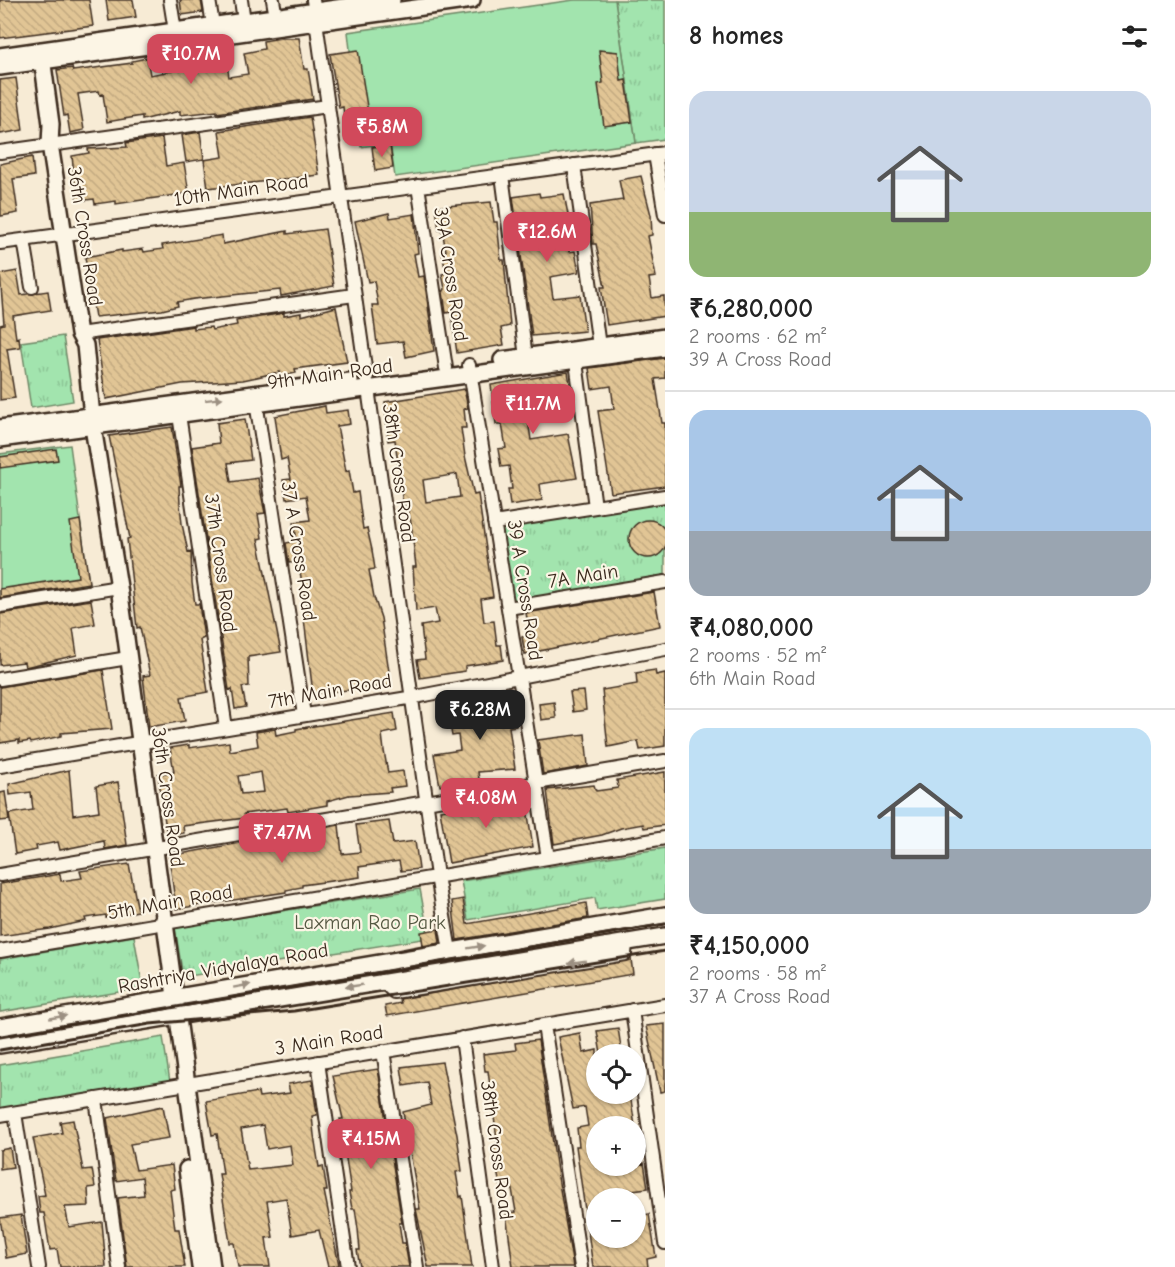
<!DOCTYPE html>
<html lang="en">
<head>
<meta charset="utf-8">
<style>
	:root { --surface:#fff; --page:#f2f2f2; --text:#222; --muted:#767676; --line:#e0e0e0; --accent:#d1495b }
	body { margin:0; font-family:"Comic Neue",sans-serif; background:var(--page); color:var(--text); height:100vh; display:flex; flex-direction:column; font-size:22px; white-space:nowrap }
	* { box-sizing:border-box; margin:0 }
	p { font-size:20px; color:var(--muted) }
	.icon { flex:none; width:33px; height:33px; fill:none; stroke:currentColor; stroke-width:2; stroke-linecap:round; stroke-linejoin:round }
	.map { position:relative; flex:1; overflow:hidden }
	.side { display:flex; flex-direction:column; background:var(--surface); width:510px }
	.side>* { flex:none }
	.buttons { position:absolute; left:586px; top:1044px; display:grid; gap:12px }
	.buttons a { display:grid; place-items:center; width:60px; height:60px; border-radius:50%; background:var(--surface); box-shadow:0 2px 4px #0004; font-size:30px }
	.price { position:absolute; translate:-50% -51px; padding:0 14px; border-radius:12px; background:var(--accent); color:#fff; font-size:20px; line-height:39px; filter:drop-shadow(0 2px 3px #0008) }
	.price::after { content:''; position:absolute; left:50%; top:36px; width:18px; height:14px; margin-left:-9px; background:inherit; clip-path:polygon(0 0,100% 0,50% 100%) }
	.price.active { background:#222; color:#fff }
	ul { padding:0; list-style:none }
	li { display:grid; align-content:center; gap:12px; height:318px; padding:0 24px }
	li+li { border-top:2px solid var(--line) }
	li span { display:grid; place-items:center; height:186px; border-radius:18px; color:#555 }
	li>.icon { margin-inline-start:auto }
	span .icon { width:108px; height:108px; fill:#fffc; stroke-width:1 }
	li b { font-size:26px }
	h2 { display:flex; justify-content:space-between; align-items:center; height:72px; padding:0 24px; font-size:26px }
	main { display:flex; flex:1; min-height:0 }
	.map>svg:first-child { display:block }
</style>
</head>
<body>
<main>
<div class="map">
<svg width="665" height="1267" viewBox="0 0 665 1267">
	<defs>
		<pattern id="grass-tufts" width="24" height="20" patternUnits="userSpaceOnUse" patternTransform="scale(1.5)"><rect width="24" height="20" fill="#a2e4ae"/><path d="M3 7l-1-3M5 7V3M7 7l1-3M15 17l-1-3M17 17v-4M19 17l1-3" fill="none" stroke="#8cc495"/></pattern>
		<pattern id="building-back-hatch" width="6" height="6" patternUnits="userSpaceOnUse" patternTransform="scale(1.5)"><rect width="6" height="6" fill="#e1c595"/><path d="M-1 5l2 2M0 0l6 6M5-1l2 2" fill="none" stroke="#c2a980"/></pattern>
	</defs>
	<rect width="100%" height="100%" fill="#f7ebd5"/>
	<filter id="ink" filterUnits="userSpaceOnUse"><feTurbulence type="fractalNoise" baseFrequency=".0167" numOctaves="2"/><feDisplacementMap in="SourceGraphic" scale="12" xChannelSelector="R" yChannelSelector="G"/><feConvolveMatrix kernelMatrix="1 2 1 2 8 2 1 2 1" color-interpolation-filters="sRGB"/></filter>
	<g filter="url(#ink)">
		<path fill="url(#grass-tufts)" stroke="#6e8766" stroke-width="1.5" d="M615,0H665V139L636,143Z
			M63,336L73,401L31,408L21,342Z
			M665,498V579L513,604L500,524Z
			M665,848V899L597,910L595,898L468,920L461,881Z
			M420,889L429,938L183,977L175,928Z
			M134,936L143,988L0,1012V959Z
			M163,1037L170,1082L0,1110V1065Z"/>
		<path fill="#a2e4ae" stroke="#6e8766" stroke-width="1.5" d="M574,0H615L636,143L395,177L390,143L361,147L348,32Z
			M70,445L89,585L0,598V454Z"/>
		<path fill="url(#building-back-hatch)" stroke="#3b2a1e" stroke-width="1.5" fill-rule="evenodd" d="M0,0H89L93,26L0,38Z
			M106,0H133L136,17L109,21Z
			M180,0H201L203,12L182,15Z
			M281,38H299L304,69H308L313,99L217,113V111L180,115V111L142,120V116L107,122L103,94L100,95L99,91L78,94L84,130L70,133L67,115L64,116L57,70L72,68L73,71L132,63V61L147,58L150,75L172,71L171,63L192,60L190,51L208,49V54L225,52L229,77L248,74L244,53L264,49L263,41Z
			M358,50L371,132L361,134L358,114L344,116L343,107L339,108L330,54Z
			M599,50L618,52L621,81L626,80L632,122L604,126L598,84L603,83Z
			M16,78L23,130L0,134V80Z
			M310,117L319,175L208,188L204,160L223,157L219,131Z
			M200,132L204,159L186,162L182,135Z
			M162,138L166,166L184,163L189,193L116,204V201L95,204L94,199L77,201L72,156L89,153L88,149L127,147L126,143Z
			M390,145L393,168L375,171L372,147Z
			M32,157L34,176L13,179L18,213L1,216L0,164Z
			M641,176L651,215L652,235L648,236L656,277L649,278L652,298L664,296L665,316L607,325L601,287H605L596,244H593L590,205L623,200L619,180Z
			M539,193L540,197L564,194L571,230L566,231L569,252L575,251L579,272L550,277L553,298L580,295L585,331L532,336L513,197Z
			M491,202L494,222H497L501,260H504L510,326L501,328L504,345L457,353L451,312L446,313L443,292L445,289L442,274L446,273L442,252L446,251L442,230H439L436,207Z
			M389,213L390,218L414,214L418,253L414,254L418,277L424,276L434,351L406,357L403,341L377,344L372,305H378L374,281L368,282L355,221Z
			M325,229L334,286L281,296L280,290L194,299L177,302L178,306L162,310L95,317L85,257L122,250V252L143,249L144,252L163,249L162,245L222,235L223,244L287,231V234Z
			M17,271L21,295L48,291L51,310L13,316L16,338L19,337L20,347L7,349L15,398L0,400V325L4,324L0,274Z
			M336,307L347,362L295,369L296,373L281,376L280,372L243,380L182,384L106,399L97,340L194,326V329L211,327L212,330L237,325L236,321L284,313V316L301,313V316Z
			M665,358V378L655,379L662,423H665V486L611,493L598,411L614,409L611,386L592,389L589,368Z
			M568,372L571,390L564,391L567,412L531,417L532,420H528L531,440L568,434L577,478L540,484L542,500L510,505L508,489H512L509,466L501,467L498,449L506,448L502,424H496L491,385Z
			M464,389L468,408L464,409L466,428H461L465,456L474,495L478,494L493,597L481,599L484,622L494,621L497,645H501L503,660L465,666V671L420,678L417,660L425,659L421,626L438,623L435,608L416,611L413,567H416L411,523L407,504L403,505L395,440L388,441L385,402ZM457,474L460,497L426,502L423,480Z
			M325,406L326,413L348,410L350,424L337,426L346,471L349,470L353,493L358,492L363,529L367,528L372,550L375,569L369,570L374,597L381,618L391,685L313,694L303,610L307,609L302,582L298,562L289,563L286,543L297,541L294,522L310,520L306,496L286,499L283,480L291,479L287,458L281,460L275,416Z
			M245,419L251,460L228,463L231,482L258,478L265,513L258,514L262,538L258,539L281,652L248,657L249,686L242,687L246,707L235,709L232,689L229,690L192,447L219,443L217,423Z
			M172,427L181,486H179L180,504L182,524L188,552L191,551L192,583L195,604H199L204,638L200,640L208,692L181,697L185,721L149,727L143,676L150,675L140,627L137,628L127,539L130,538L109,436Z
			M56,449L58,460L0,468V457Z
			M629 539a19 19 0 1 1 38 0a19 19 0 1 1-38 0Z
			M80,520L89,583L0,598V589L78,577L70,522Z
			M654,592L660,626L525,654L522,637L530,635L526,613Z
			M91,600L95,624L73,628L77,655L25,667L24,662L0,665V614Z
			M103,670L112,729L61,733V736L31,743L30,741L19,743V740L0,743V687Z
			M655,670L656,675L665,673V746L640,750L638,741L608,747L602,690L637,684L636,673Z
			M510,688L516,726L509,727L515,769L478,772L479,779L440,786L434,754L460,750L458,735L452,736L448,714L469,711L468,705L491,701L490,692Z
			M584,691L586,710L573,712L570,692Z
			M554,702L556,718L541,720L539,704Z
			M394,713L397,731L382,734L384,751L388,773L403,771L405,786L390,788L391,792L349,795L327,801V805L288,812L287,808L244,814L245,818L183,826L184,833L167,836L158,774L174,772L170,748L189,745V748L229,742L230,751L258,746L256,732L275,729L276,735L296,731V729ZM261,772L264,792L241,794L238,776Z
			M585,734L588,766L543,774L538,740Z
			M69,770L73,815L99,811L96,786L118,782L127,845L105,849L104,841L60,850L58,842L36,846L37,850L15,854L9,814L33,810L31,792L10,795L9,784Z
			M665,772V825L644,828L643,824L621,828L602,835L554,844L547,790L594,785L596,791L618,788L617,780Z
			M5,792L9,820L0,821V793Z
			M525,796L533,847L449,863L440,810L494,803Z
			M389,821L393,844L415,841L419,869L401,871L399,861L359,867L360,877L302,885V887L286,890V892L176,909L169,856L339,825L342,854L360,852L356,825Z
			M129,864L138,911L106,918V915L85,918L86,921L50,929L0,936V884L60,874L61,881L82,878L80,871Z
			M463,899L467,924L586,903L588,918L457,940L452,901Z
			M438,929L440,943L392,951L423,945L421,932Z
			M631,959L633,974L387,1016L385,1006L401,1003L400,999Z
			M665,1024V1091L660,1092L646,1026Z
			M618,1028L622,1054H601L597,1031Z
			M580,1033L583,1053L597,1050V1094H630L635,1126H597V1166H636L644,1163L648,1188L632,1190L634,1198H597V1238H636V1216L649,1214L656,1257L647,1259L648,1267H593L576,1146H579L577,1128L588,1126L585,1107L573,1109L558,1037Z
			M538,1040L557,1171L573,1267H513L506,1213L516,1212L511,1183L500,1185L496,1166L494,1148L498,1147L488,1071H485L483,1054L516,1050L515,1043Z
			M442,1062L457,1135L462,1171L456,1172L460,1197L462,1196L472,1267H428L416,1209H420L403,1112L431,1105L427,1082L404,1086L401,1067Z
			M378,1069L402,1223H399L402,1243H405L409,1267H360L357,1250H360L358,1229L355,1209H352L349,1192H351L340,1119H343L333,1076Z
			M312,1080L317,1115L312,1116L314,1135L319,1167L323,1166L327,1191H324L339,1265L328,1267L319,1230L292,1235L286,1198L267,1201L273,1237L266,1238L270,1267H238L234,1243H230L219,1174H223L217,1134L212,1135L206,1101L258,1092L259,1097L290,1093L288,1084ZM263,1125L267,1149L290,1145L293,1165L248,1170L241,1129Z
			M163,1106L169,1138L130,1144L136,1170L172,1165L175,1189L170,1190L175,1229H179L185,1267H127L118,1198L144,1195L142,1177L116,1181L107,1118Z
			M73,1120L83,1170L92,1169L95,1187L88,1188L89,1206L65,1207L69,1227L102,1222L106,1267H60L57,1249L50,1250L44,1213H40L38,1196L45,1195L33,1138L62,1133L60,1122Z
			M10,1148L13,1167L0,1169V1150Z
			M21,1215L27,1254L6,1258L0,1218Z"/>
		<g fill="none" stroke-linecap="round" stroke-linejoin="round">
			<defs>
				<path id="minor" d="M170,0L175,31
					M209,0L213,25
					M241,0L244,21
					M273,0L276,17
					M313,0L437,876L450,951
					M0,152L328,106
					M655,154L665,215
					M574,165L599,346
					M502,175L526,357
					M418,186L446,368
					M24,240L32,287
					M0,243L665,153
					M79,334L354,295
					M575,354L595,507
					M469,365L548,858
					M255,395L304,715
					M178,408L226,728
					M494,523L665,496
					M0,606L119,587
					M508,608L665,582
					M0,679L128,658
					M0,766L420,696L665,649
					M0,875L665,761
					M0,951L665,838
					M382,981L394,992L625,954L626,943
					M632,1010L665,1243
					M544,1025L581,1267
					M462,1038L493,1267
					M383,1051L417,1267
					M318,1062L348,1267
					M96,1099L119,1267
					M15,1113L39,1267
					M0,1115L665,1005"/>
				<path id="major" d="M41,50L51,124L50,144L79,334L85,345L93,427L119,587L212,1267
					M0,56L392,0
					M0,67L472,0
					M502,360L665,337
					M0,428L350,381
					M0,439L665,348
					M0,1027L665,915
					M0,1045L665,936
					M187,1169L200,1267"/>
			</defs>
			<use href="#minor" stroke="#3b2a1e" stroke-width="16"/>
			<use href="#major" stroke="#3b2a1e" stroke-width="20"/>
			<use href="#minor" stroke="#fcf5e5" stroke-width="12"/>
			<use href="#major" stroke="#fcf5e5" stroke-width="15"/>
			<path stroke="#3b2a1e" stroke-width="3" d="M0,1037L665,924
				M0,1050L150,1024L294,1011L665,951"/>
		</g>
		<defs><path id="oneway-solid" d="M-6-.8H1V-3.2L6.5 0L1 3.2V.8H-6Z" transform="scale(1.5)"/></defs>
		<g fill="#9c9082">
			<use href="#oneway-solid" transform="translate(214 399) rotate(-7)"/>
			<use href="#oneway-solid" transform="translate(476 947) rotate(-9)"/>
			<use href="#oneway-solid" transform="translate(577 962) rotate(171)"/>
			<use href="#oneway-solid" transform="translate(242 986) rotate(-10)"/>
			<use href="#oneway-solid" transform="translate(354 986) rotate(171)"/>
			<use href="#oneway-solid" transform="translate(58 1017) rotate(-10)"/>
		</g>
	</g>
	<g text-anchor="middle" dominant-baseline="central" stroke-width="4.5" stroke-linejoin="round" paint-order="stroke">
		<g font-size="20" fill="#3b2a1e" stroke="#fcf5e5">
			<text transform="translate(241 190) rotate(-8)">10th Main Road</text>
			<text transform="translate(85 236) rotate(81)">36th Cross Road</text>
			<text transform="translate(451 274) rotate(81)">39A Cross Road</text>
			<text transform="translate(330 374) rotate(-8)">9th Main Road</text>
			<text transform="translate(399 473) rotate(82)">38th Cross Road</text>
			<text transform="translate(299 551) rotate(81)">37 A Cross Road</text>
			<text transform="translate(221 563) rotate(82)">37th Cross Road</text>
			<text transform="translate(583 576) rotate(-9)">7A Main</text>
			<text transform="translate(525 590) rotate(81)">39 A Cross Road</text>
			<text transform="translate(330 691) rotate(-10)">7th Main Road</text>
			<text transform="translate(168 797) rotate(82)">36th Cross Road</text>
			<text transform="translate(170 902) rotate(-10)">5th Main Road</text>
			<text transform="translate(223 968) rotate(-10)">Rashtriya Vidyalaya Road</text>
			<text transform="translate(329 1040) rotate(-9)">3 Main Road</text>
			<text transform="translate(497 1150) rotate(82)">38th Cross Road</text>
		</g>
		<g font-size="20" fill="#555842" stroke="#fcf5e5">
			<text x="370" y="922">Laxman Rao Park</text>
		</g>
	</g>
</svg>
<div class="buttons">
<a><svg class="icon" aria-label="locate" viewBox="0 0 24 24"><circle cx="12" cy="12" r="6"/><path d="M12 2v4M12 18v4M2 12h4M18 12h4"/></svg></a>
<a>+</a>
<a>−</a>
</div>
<b class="price" style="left:191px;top:85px">₹10.7M</b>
<b class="price" style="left:382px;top:158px">₹5.8M</b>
<b class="price" style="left:547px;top:263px">₹12.6M</b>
<b class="price" style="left:533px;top:435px">₹11.7M</b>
<b class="price active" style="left:480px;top:741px">₹6.28M</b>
<b class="price" style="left:486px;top:829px">₹4.08M</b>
<b class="price" style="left:282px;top:864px">₹7.47M</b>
<b class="price" style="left:371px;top:1170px">₹4.15M</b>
</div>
<section class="side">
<h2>8 homes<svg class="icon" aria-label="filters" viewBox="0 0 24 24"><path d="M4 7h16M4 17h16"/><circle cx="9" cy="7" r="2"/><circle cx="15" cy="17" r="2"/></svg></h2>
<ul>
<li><span style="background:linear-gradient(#c9d6e8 65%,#8fb573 0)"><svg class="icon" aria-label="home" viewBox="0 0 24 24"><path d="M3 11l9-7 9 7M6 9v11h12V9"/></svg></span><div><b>₹6,280,000</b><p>2 rooms · 62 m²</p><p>39 A Cross Road</p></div></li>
<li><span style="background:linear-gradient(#a9c7e8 65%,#9aa5b1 0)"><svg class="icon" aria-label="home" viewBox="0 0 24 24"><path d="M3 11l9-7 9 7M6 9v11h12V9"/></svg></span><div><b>₹4,080,000</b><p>2 rooms · 52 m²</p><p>6th Main Road</p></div></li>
<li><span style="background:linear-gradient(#bfe0f5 65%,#9aa5b1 0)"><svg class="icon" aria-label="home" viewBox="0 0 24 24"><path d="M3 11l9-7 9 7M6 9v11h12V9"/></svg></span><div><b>₹4,150,000</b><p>2 rooms · 58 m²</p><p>37 A Cross Road</p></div></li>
</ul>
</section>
</main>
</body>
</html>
